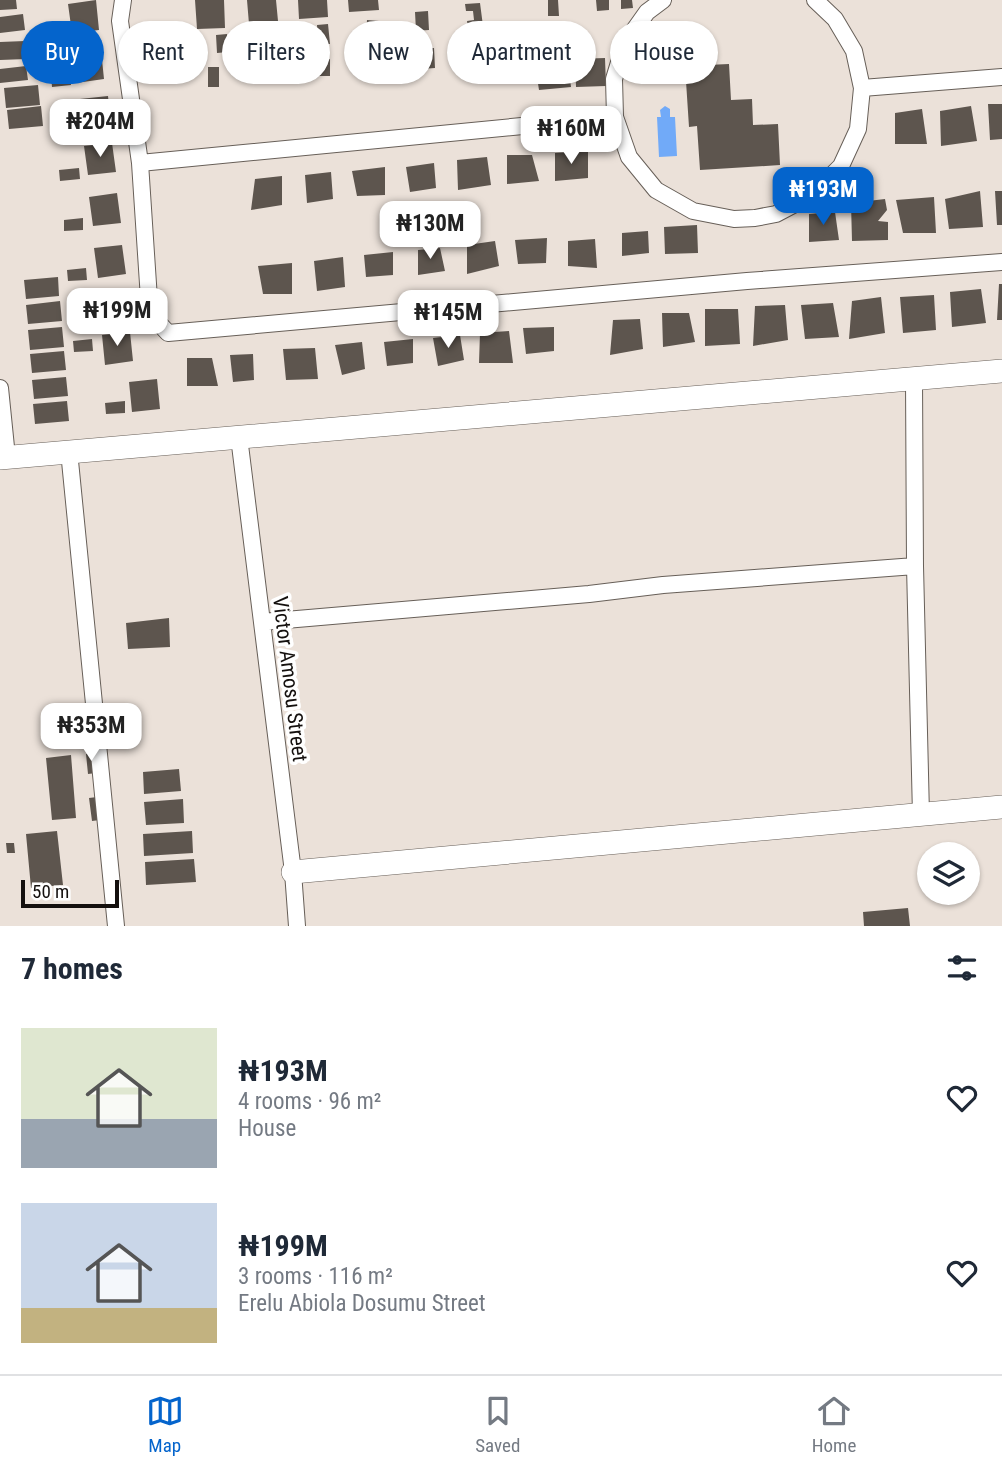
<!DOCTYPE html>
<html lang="en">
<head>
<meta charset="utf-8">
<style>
	:root { --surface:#fff; --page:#f2f2f3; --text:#1f2937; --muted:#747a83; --line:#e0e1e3; --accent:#0464cc }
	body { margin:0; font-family:"Roboto Condensed",sans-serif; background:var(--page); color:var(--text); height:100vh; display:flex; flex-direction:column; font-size:26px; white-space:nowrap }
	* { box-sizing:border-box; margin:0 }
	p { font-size:23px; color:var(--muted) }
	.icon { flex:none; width:38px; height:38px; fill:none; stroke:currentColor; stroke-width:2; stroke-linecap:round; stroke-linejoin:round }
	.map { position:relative; height:926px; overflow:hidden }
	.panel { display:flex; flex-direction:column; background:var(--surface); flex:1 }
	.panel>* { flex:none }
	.guide { position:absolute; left:21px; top:21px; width:961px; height:63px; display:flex; gap:14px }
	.buttons { position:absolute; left:917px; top:842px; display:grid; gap:14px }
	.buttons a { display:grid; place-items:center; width:63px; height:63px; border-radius:50%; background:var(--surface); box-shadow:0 2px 5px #0004; font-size:35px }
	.scale { position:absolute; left:21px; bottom:18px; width:98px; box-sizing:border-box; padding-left:7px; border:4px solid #14100e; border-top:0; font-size:19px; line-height:24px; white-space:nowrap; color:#14100e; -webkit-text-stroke:5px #fff; paint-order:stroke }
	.price { position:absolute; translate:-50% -60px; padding:0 16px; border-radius:14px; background:#fff; color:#222; font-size:23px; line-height:46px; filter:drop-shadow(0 2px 4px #0008) }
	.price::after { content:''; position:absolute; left:50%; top:42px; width:21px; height:16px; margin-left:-10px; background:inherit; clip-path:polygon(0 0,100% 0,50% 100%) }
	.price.selected { background:var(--accent); color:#fff }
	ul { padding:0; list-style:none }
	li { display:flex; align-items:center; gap:21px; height:175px; padding:0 21px }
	li span { display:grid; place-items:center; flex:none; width:196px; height:140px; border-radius:0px; color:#555 }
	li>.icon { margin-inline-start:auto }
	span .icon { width:84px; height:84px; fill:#fffc; stroke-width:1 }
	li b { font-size:30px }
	h2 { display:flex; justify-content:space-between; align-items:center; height:84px; padding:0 21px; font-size:30px }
	.chip { padding:0 24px; border-radius:32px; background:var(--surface); box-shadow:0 2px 5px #0004; font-size:24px; line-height:63px }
	.chip.selected { background:var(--accent); color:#fff }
	.dock { display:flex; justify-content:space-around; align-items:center; height:98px; border-top:2px solid var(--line); background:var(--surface); font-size:19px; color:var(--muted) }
	.dock a { display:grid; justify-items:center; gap:4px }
	.dock .selected { color:var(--accent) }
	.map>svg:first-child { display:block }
</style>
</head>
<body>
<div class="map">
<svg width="1002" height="926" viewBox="0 0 1002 926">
	<rect width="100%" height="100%" fill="#ebe1d9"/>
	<path fill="#71aaf8" d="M665,106L670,109V117H675L677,156L659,157L657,117H661L660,110Z"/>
	<path fill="#5d554e" d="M0,0H16L17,9L0,10Z
		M96,0L99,30L72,33L68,4Z
		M195,0H224L225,28L197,29Z
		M247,0H276L278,21L249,24Z
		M298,0H327L328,17L299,19Z
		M348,0H378L379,10L349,12Z
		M548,0H558L559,16H548Z
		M596,0H609V10L597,11Z
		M621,0H632L633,8L621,9Z
		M480,3L483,26L468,27L467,21L474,20L473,11H466L465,4Z
		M428,11L429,30L416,31L415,12Z
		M23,14L25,30L0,33V17Z
		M367,20L379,21L378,38L366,37Z
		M66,24L67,36L48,37L47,25Z
		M328,24L330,44H318L317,25Z
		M267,31H279V48H267Z
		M227,34L228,52L217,53L216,35Z
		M586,34V54H574V35Z
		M562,37L563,57H551L550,38Z
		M25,41L26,59L0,60V42Z
		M479,44L481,64L471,65L469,45Z
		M503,45L505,65L488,67L486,47Z
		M434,48L435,68L421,69L420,49Z
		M101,50L104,79L76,83L72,53Z
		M369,54H382V74L370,72Z
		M605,58L606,86L576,87L575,59Z
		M319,59H330V76H319Z
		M568,60L571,87L539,90L535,64Z
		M237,63H260L261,73L238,74Z
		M279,63L280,81L269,82L268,64Z
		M729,64L731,100L752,99L753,125L778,124L780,165L700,170L697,126L689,127L685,66Z
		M26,66L28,80L0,83V69Z
		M208,67H219V87H208Z
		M70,74L71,85L52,87L51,75Z
		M38,85L40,105L6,108L4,88Z
		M108,96L111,125L83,128L80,99Z
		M988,104H1002V139L990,140Z
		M41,106L43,126L9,129L7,110Z
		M971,106L977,141L941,146L940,111Z
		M922,109L927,144H895V113Z
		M73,119L74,131L55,132L54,121Z
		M112,143L116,172L88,175L84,146Z
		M588,151V178L555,181V153Z
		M507,155H532L539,181L507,184Z
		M487,157L491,185L458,190L457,160Z
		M434,163L436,188L410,192L406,167Z
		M385,167V195L357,196L352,171Z
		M79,168L80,179L60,181L59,170Z
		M331,172L333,199L307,203L305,175Z
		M282,176V205L251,210L255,179Z
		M980,191L983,227L949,229L945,199Z
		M995,191H1002V225H997Z
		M117,193L121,223L93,226L89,197Z
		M934,197L936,233H903L896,200Z
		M885,199L887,210L878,221L888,222V240L852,241L851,203Z
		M835,212L839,240L809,242V214Z
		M83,218V230L64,231V220Z
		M697,225L698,253L665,254L664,227Z
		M648,231L649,253L622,256V233Z
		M547,238L546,263L518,264L515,240Z
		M595,239L597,268L568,266V241Z
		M495,241L499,266L467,274V245Z
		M122,245L126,274L98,278L94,248Z
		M440,248L445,271L418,275V250Z
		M393,252V275L366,277L364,255Z
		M343,257L345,287L317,291L314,261Z
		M292,263V294H263L258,266Z
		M86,268L87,280L68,281L67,270Z
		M58,277L59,296L26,299L24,280Z
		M999,284H1002V320H997Z
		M981,289L986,323L952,327L950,292Z
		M127,291L130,321L102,324L99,294Z
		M934,295L936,330L903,333L900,297Z
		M881,297L885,333L849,339L852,301Z
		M60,301L62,321L28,324L26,305Z
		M833,303L839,337L805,339L801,305Z
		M785,305L788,340L753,346L755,306Z
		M705,309H738L740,344L705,346Z
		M662,313H689L695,342L663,347Z
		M92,316L93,328L73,329V318Z
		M640,319L643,349L610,355L613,320Z
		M62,327L64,347L30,350L28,330Z
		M554,327V351L526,354L523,328Z
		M509,331L513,363H479L480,333Z
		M130,332L133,361L105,365L102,335Z
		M460,335L464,360L438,366L433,338Z
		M92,339L93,351L74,352L73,341Z
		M413,339V363L387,366L384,342Z
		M362,342L365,369L342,375L335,345Z
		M315,348L318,379L286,380L283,349Z
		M64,351L66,370L32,373L30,354Z
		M253,354L254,380L233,382L230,355Z
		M187,358H212L218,386H187Z
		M66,377L68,396L34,399L32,380Z
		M157,379L160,409L132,412L129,382Z
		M67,401L69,421L35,424L33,404Z
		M125,401V413L106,414L105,403Z
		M169,618L170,647L128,649L126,623Z
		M94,753L96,773L88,774L86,754Z
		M71,755L76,818L52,820L46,758Z
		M179,769L181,791L144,794L143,772Z
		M97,797L100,820L92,821L89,798Z
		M183,799L184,823L146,825L144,802Z
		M57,831L63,885L31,888L26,834Z
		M192,831L193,853L144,856L143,834Z
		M6,843H14L15,853H7Z
		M194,859L196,882L146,885L145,862Z
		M908,908L910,926H864L863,912Z"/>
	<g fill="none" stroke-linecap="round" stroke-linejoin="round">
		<defs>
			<path id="street" d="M123,0L120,21L140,163L149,299L156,320L168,333L747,281L1002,262
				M663,0L647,12L625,43L614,79L615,117L629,157L656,190L693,211L734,219L755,218L776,214L812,195L841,166L858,129L862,88L854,51L835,19L815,0
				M862,88L1002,77
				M140,163L615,117
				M0,388L7,457
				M239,437L293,872L297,926
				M69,451L116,926
				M915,566L921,815
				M262,622L589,594L663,585L915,566L914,379"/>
			<path id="secondary" d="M0,458L1002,371
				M293,872L1002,807"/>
		</defs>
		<use href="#street" stroke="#675f58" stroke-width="18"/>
		<use href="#secondary" stroke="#675f58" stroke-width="24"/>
		<use href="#street" stroke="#fff" stroke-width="16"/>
		<use href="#secondary" stroke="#fff" stroke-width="23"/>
	</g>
	<g text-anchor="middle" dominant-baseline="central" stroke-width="7" stroke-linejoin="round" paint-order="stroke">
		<g font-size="21" fill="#14100e" stroke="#fff">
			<text transform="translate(290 679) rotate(83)">Victor Amosu Street</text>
		</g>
	</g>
</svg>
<div class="buttons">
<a><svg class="icon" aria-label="layers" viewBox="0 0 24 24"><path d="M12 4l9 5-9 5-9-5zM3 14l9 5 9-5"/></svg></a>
</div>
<div class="scale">50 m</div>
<b class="price" style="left:100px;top:159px">₦204M</b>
<b class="price" style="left:571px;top:166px">₦160M</b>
<b class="price selected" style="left:823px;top:227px">₦193M</b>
<b class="price" style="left:430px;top:261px">₦130M</b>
<b class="price" style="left:117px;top:348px">₦199M</b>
<b class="price" style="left:448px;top:350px">₦145M</b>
<b class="price" style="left:91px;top:763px">₦353M</b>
<div class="guide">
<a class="chip selected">Buy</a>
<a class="chip">Rent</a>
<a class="chip">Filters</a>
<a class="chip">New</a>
<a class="chip">Apartment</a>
<a class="chip">House</a>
</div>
</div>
<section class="panel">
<h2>7 homes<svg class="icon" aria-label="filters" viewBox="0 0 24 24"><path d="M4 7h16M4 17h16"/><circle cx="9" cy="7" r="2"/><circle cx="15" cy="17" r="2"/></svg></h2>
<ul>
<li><span style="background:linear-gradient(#dfe7d0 65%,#9aa5b1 0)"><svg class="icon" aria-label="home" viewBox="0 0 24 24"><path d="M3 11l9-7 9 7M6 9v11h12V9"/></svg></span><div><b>₦193M</b><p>4 rooms · 96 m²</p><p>House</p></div><svg class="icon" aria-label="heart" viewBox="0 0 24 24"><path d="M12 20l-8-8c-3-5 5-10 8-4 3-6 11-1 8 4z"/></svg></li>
<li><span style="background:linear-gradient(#c9d6e8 75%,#c2b280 0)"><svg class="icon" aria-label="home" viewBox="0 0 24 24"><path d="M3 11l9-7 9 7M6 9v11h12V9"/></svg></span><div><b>₦199M</b><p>3 rooms · 116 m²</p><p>Erelu Abiola Dosumu Street</p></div><svg class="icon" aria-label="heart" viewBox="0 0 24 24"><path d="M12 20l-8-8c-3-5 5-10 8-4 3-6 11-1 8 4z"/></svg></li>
</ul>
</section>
<nav class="dock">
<a class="selected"><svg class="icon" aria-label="map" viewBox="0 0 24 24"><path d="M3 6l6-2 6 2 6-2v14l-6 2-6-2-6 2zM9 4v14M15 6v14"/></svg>Map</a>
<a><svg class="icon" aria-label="saved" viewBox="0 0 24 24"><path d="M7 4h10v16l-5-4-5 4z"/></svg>Saved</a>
<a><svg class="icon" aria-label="home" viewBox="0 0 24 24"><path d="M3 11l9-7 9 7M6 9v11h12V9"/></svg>Home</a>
</nav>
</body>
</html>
